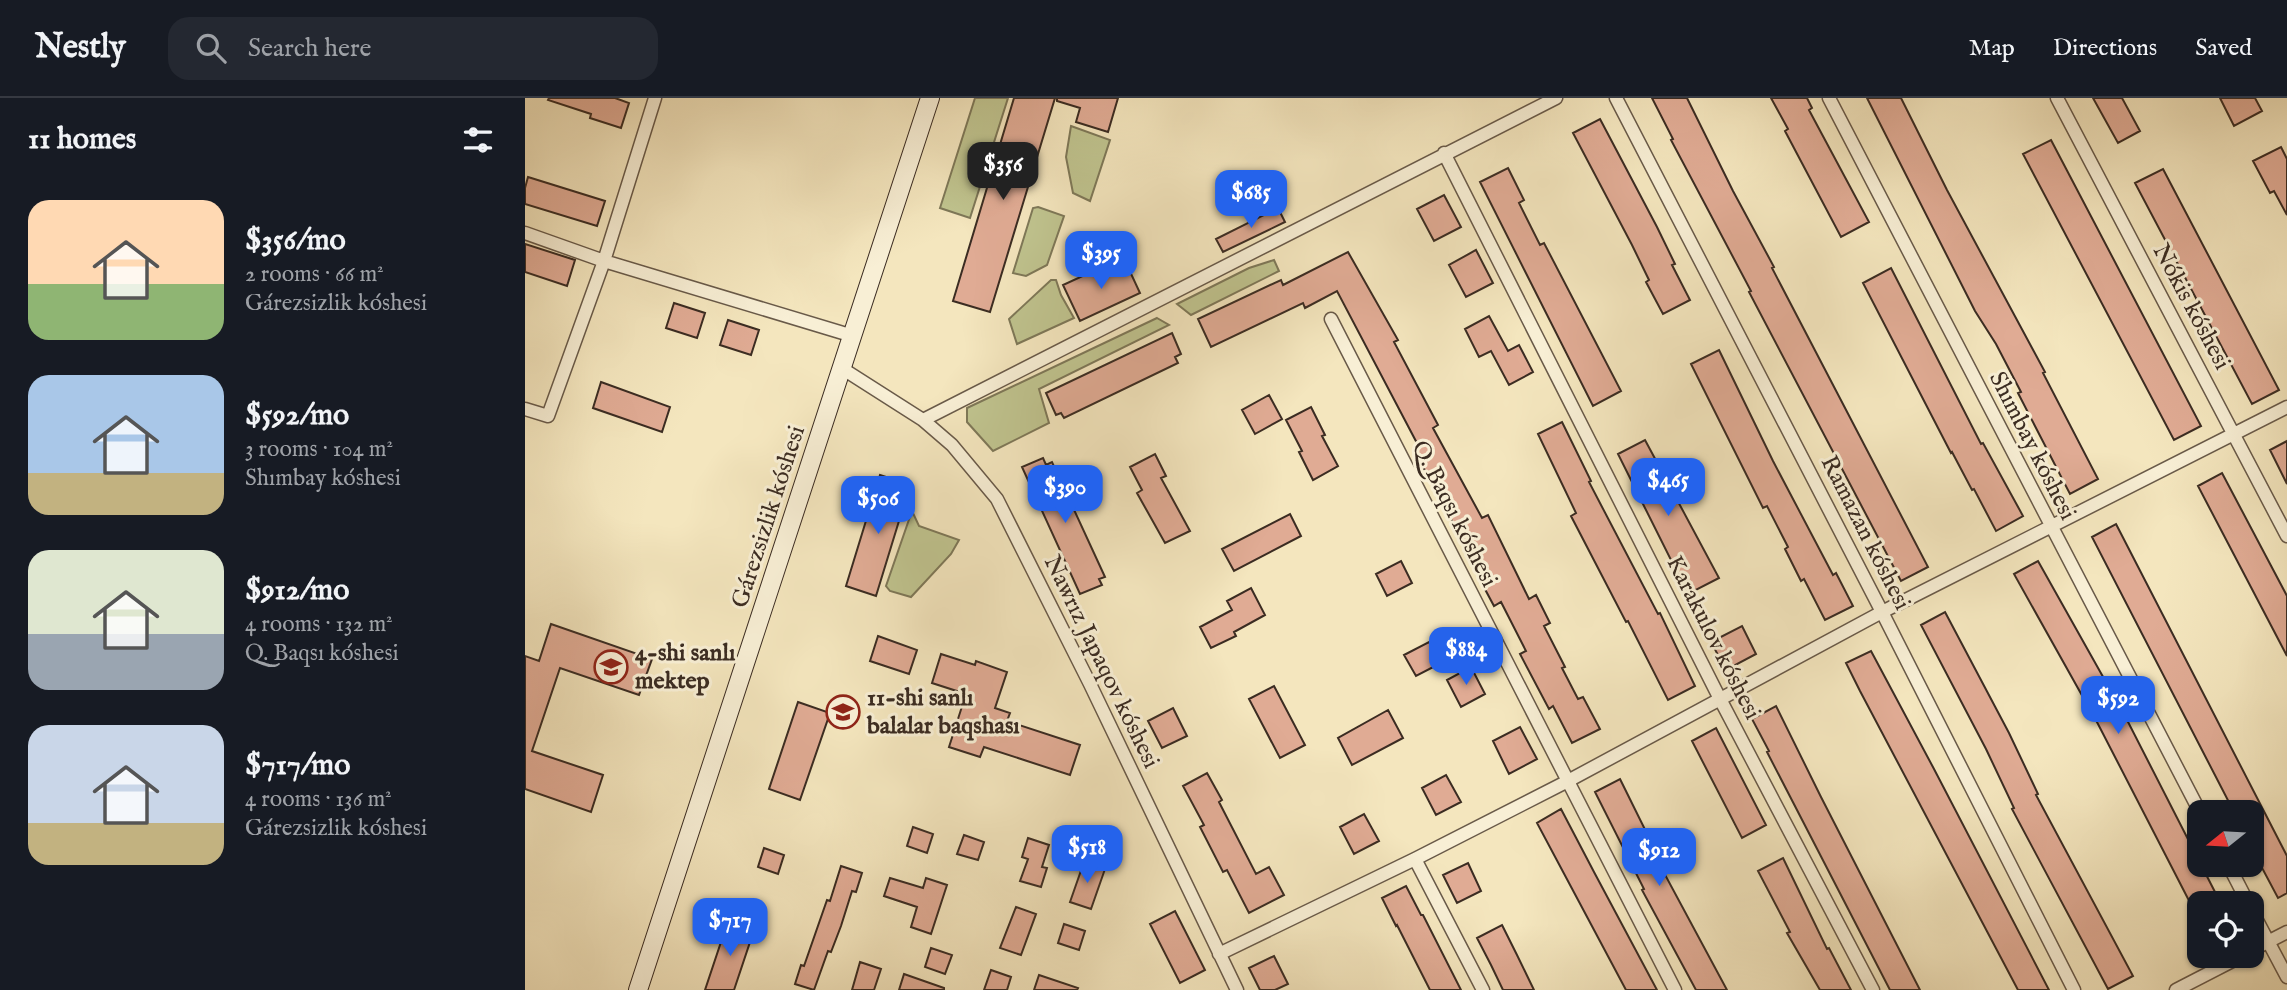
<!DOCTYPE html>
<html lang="en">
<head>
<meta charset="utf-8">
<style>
	:root { --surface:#171b24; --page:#242831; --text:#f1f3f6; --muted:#9ea1a6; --line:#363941; --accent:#2563eb }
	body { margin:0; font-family:"IM FELL English",serif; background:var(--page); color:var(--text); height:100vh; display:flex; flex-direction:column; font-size:26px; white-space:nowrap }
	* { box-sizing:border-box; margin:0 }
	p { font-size:23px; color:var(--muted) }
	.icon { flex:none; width:38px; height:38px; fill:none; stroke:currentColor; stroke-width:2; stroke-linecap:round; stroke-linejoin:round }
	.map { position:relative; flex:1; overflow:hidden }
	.panel { display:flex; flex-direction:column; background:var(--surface); width:525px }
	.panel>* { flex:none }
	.needle { width:46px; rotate:252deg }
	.fabs { position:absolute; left:1662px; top:702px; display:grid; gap:14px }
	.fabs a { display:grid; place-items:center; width:77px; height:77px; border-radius:14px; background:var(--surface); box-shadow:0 2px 5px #0004; font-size:35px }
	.price { position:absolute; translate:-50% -60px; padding:0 16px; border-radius:14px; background:var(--accent); color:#fff; font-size:23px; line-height:46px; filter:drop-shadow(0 2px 4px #0008) }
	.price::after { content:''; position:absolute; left:50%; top:42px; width:21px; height:16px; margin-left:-10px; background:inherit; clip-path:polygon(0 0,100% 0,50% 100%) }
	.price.selected { background:#222; color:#fff }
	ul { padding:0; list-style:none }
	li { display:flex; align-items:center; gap:21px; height:175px; padding:0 28px }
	li span { display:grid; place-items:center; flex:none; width:196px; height:140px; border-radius:21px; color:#555 }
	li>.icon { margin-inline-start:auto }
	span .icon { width:84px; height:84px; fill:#fffc; stroke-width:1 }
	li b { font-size:30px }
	h2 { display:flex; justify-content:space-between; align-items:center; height:84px; padding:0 28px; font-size:30px }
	header { display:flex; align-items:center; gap:42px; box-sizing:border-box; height:98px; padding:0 35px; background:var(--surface); border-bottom:2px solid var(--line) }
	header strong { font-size:33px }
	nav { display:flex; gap:38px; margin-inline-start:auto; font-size:24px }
	.search { width:490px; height:63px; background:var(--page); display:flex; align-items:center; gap:18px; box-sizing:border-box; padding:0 24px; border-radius:21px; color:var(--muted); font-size:26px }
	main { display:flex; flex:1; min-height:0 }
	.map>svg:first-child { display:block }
</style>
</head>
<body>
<header>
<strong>Nestly</strong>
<div class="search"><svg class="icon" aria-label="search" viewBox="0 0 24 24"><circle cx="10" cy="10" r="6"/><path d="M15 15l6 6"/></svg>Search here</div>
<nav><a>Map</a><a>Directions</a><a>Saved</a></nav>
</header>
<main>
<section class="panel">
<h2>11 homes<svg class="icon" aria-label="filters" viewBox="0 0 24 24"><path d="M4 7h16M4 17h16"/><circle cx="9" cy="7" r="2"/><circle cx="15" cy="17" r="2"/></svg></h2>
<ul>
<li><span style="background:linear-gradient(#ffd9b3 60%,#8fb573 0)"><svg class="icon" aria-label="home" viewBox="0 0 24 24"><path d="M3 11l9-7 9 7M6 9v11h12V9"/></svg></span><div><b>$356/mo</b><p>2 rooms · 66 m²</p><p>Gárezsizlik kóshesi</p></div></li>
<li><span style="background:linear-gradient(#a9c7e8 70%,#c2b280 0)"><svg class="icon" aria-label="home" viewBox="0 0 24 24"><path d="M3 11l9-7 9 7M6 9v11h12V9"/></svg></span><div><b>$592/mo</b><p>3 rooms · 104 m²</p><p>Shımbay kóshesi</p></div></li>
<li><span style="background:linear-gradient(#dfe7d0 60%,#9aa5b1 0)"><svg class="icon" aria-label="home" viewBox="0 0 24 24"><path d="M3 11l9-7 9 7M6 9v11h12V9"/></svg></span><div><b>$912/mo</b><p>4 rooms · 132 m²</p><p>Q. Baqsı kóshesi</p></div></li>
<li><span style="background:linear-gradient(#c9d6e8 70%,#c2b280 0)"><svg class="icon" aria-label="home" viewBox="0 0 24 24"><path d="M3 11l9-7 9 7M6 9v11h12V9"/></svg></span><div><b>$717/mo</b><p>4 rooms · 136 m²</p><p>Gárezsizlik kóshesi</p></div></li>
</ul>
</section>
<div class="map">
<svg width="1762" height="892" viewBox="0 0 1762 892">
	<rect width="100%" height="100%" fill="#f4e6be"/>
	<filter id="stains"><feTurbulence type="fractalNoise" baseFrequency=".00286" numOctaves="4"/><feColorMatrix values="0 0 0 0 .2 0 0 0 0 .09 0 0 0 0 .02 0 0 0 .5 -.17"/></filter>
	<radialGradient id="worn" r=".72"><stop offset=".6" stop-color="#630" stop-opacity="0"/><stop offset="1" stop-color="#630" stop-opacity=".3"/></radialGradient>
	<path fill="#c0c48f" stroke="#7e7858" stroke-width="2" d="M450,0H483L445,120L415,110Z
		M546,28L585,42L565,103L548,95L541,59Z
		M513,109L539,118L522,167L501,178L488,175L508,110Z
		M749,162L754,173L666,217L652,206L724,170Z
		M526,182H531L536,197L549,220L492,246L484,221Z
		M632,220L644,227L514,291L524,325L468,353L442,324V310Z
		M387,413L394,428L434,442L426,456L386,499L365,493L361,488Z"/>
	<path fill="#e0ab94" stroke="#3b2c22" stroke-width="2" d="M24,0H90L104,5L96,30L65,20L66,16L23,2Z
		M489,0H530L465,214L428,203Z
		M532,0H593L583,34L551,24L555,10L532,3Z
		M1127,0H1162L1208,93L1249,169L1247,170L1403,469L1376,483L1224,194L1226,193L1146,42L1148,41Z
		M1246,0H1282L1287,10L1284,12L1344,124L1316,139L1260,33L1263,31Z
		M1342,0H1376L1422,92L1520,274L1518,275L1573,381L1545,396L1493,295L1496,294L1471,246L1450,213Z
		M1568,0H1597L1615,33L1593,45Z
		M1695,0H1730L1737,13L1709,28Z
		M1075,21L1132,129L1150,166L1147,167L1165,202L1138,216L1121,184L1124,182L1107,147L1048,35Z
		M1526,42L1676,328L1649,342L1498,56Z
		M1756,49L1762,61V117L1749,93L1745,95L1728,63Z
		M983,70L999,102L994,105L1015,147L1019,145L1096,293L1068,308L955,84Z
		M1638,71L1754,292L1727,306L1610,85Z
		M3,79L80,103L72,128L0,106V90Z
		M919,97L936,129L909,143L892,111Z
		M753,110L760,124L698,154L691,141Z
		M0,146L50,162L42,188L0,174Z
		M951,152L968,185L941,199L924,167Z
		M823,154L873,242L869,244L913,327L908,330L957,420L963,417L1004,501L1011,497L1025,525L1019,528L1040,569L1037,570L1053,601L1058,599L1075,631L1047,645L1028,608L1024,611L995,556L1001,553L976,504L969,508L954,480L957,479L889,352L894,349L812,193L780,210L778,205L686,249L673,221L756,182L758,187Z
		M601,165L615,195L555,223L538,187L577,169L580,176Z
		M1366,170L1456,346L1458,345L1498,418L1471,433L1449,391L1447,392L1427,354L1426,355L1338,185Z
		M149,205L180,215L172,240L141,230Z
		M964,218L983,253L994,247L1008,274L984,287L966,253L954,259L940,231Z
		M203,222L234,232L226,257L195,247Z
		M647,235L656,256L650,259L653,265L539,320L536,315L531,317L521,295Z
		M1194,252L1248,363L1308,477L1311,475L1328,508L1300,522L1279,481L1276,483L1260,451L1263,449L1242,408L1238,410L1166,266Z
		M76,284L145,309L137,334L68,310Z
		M744,297L757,321L730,336L717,312Z
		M786,309L800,337L797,338L813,368L788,382L774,354L777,353L761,322Z
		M1037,324L1066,383L1064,384L1133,516L1135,515L1170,588L1143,602L1103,523L1101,524L1046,418L1051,415L1013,336Z
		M1120,342L1194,480L1163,496L1093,356Z
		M1762,343V386L1745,352Z
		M630,356L641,378L636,380L665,433L640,445L612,395L617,392L605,369Z
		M518,360L521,367L527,364L580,479L574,481L577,487L555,496L497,369Z
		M1697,375L1762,498V558L1673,388Z
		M355,377L385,387L351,498L321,488Z
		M765,416L776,438L709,473L697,451Z
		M1591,426L1762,758V795L1753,800L1727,751V714H1709L1567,439Z
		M876,463L887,485L862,498L851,476Z
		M1513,463L1600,618L1691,796L1695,805H1675V824L1573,626L1489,476Z
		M726,490L740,517L709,534L711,538L686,550L675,529L707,512L702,503Z
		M1420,514L1484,635L1513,696L1511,697L1608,878L1583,891L1487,711L1489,710L1461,651L1396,527Z
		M26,526L127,561L114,597L35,570L7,653L78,677L66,714L0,691V558L14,563Z
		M1217,528L1231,556L1201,572L1186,544Z
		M353,538L392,552L384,576L345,563Z
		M904,544L916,565L891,578L879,557Z
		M1346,553L1409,671L1524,892H1493L1335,593L1321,565Z
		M416,556L450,567L451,563L482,574L470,610L485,615L482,623L555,647L545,677L459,649L455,659L424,649L441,596L407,585Z
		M946,569L960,596L936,609L922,582Z
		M749,588L780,647L755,660L724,601Z
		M273,604L305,615L275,702L244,691Z
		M1251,608L1296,699L1395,892H1365L1242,654L1244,653L1227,621Z
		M648,610L662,638L637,650L623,623Z
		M863,612L878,640L827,667L813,640Z
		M995,629L1012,661L984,676L968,643Z
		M1191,630L1241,727L1217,740L1167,643Z
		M682,675L697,702L694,704L731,776L744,769L759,797L724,815L702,772L698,774L675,729L679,727L658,688Z
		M921,677L936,704L911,717L897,690Z
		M1095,681L1140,772L1138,773L1202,892H1171L1117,792L1119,791L1070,694Z
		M1036,711L1069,774L1132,892H1101L1044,785L1012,725Z
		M839,716L854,743L829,756L815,729Z
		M388,729L408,736L402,755L382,748Z
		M439,737L459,744L453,762L432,756Z
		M503,740L524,747L517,769L522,770L516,789L495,783L503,761L497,759Z
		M239,750L259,757L253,776L233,769Z
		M1258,760L1302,851L1304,850L1326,892H1295L1262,835L1265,834L1233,773Z
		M559,764L580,771L566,811L545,804Z
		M943,765L956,793L932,805L918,777Z
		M316,768L337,775L331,794L327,793L316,828L306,854L303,853L289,892L270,886L276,867L279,868L302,802L305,803Z
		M365,780L398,790L401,780L422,787L406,836L386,829L392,809L359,798Z
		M881,788L896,817H898L936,892H905L872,827L871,828L857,800Z
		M491,809L511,816L496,857L475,850Z
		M650,813L680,872L655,885L625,826Z
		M203,823L229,832L209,892H180Z
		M539,826L560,833L554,852L533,845Z
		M977,827L992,857L1009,892H978L966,867L952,840Z
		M406,850L427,857L420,876L400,869Z
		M749,858L763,886L750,892H735L724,870Z
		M335,864L356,871L349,892H327Z
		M466,872L486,879L482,892H459Z
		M379,876L419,890V892H374Z
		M514,877L553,890L552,892H509Z"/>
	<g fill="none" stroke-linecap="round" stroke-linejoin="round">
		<defs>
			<path id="street" d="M1091,0L1357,514L1549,892
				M1304,0L1675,714
				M1532,0L1762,438
				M919,55L1195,601L1348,892
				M0,135L79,163L328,238
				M806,221L1150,892
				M318,271L398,322L427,347L472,401L565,586L712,892
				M0,311L23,318L79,163L130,0
				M398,322L1031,0
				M890,761L958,892
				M1703,766L1723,805
				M1727,813L1762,879
				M1727,852L1762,834
				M694,856L890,761L1041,684L1357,514L1762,309
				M1651,892L1717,858"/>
			<path id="secondary" d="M113,892L405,0"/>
		</defs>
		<use href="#street" stroke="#695a49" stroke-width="15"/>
		<use href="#secondary" stroke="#3b2c22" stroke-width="20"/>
		<use href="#street" stroke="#f8efd5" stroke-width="12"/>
		<use href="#secondary" stroke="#f8efd5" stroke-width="18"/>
	</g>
	<defs>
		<symbol id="school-ring" viewBox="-11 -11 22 22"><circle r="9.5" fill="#f8efd5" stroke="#8f2418" stroke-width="1.5"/><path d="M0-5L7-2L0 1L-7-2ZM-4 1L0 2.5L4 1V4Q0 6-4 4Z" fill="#8f2418"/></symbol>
	</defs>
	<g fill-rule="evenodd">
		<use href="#school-ring" x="67" y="550" width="38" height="38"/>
		<use href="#school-ring" x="299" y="595" width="38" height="38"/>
	</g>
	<g text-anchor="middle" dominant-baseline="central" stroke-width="6" stroke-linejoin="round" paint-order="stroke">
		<g font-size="24" fill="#3b2c22" stroke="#f8efd5">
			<text transform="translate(1666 209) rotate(62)">Nókis kóshesi</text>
			<text transform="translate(1507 348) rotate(63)">Shımbay kóshesi</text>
			<text transform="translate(929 416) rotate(63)">Q. Baqsı kóshesi</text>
			<text transform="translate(244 419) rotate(-72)">Gárezsizlik kóshesi</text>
			<text transform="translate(1340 435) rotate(63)">Ramazan kóshesi</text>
			<text transform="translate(1188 540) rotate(63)">Karakulov kóshesi</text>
			<text transform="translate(576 564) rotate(64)">Nawrız Japaqov kóshesi</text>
		</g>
		<g font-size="24" font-weight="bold" fill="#3b2c22" stroke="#f8efd5" text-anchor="start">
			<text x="110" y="555">4-shi sanlı<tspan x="110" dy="28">mektep</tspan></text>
			<text x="342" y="600">11-shi sanlı<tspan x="342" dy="28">balalar baqshası</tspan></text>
		</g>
	</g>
	<rect width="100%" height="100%" filter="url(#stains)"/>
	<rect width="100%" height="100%" fill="url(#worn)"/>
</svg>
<div class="fabs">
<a><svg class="needle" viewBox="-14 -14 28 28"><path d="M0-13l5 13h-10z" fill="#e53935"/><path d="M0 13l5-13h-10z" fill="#9ea1a6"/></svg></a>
<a><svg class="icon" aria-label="locate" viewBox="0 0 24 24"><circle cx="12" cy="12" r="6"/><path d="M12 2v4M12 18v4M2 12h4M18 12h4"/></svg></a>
</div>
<b class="price selected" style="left:478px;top:104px">$356</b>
<b class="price" style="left:726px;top:132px">$685</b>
<b class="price" style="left:576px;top:193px">$395</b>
<b class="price" style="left:1143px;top:420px">$465</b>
<b class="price" style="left:540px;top:427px">$390</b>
<b class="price" style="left:353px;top:438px">$506</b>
<b class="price" style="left:941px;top:589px">$884</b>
<b class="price" style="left:1593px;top:638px">$592</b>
<b class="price" style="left:562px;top:787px">$518</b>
<b class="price" style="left:1134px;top:790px">$912</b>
<b class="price" style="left:205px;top:860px">$717</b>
</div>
</main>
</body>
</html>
